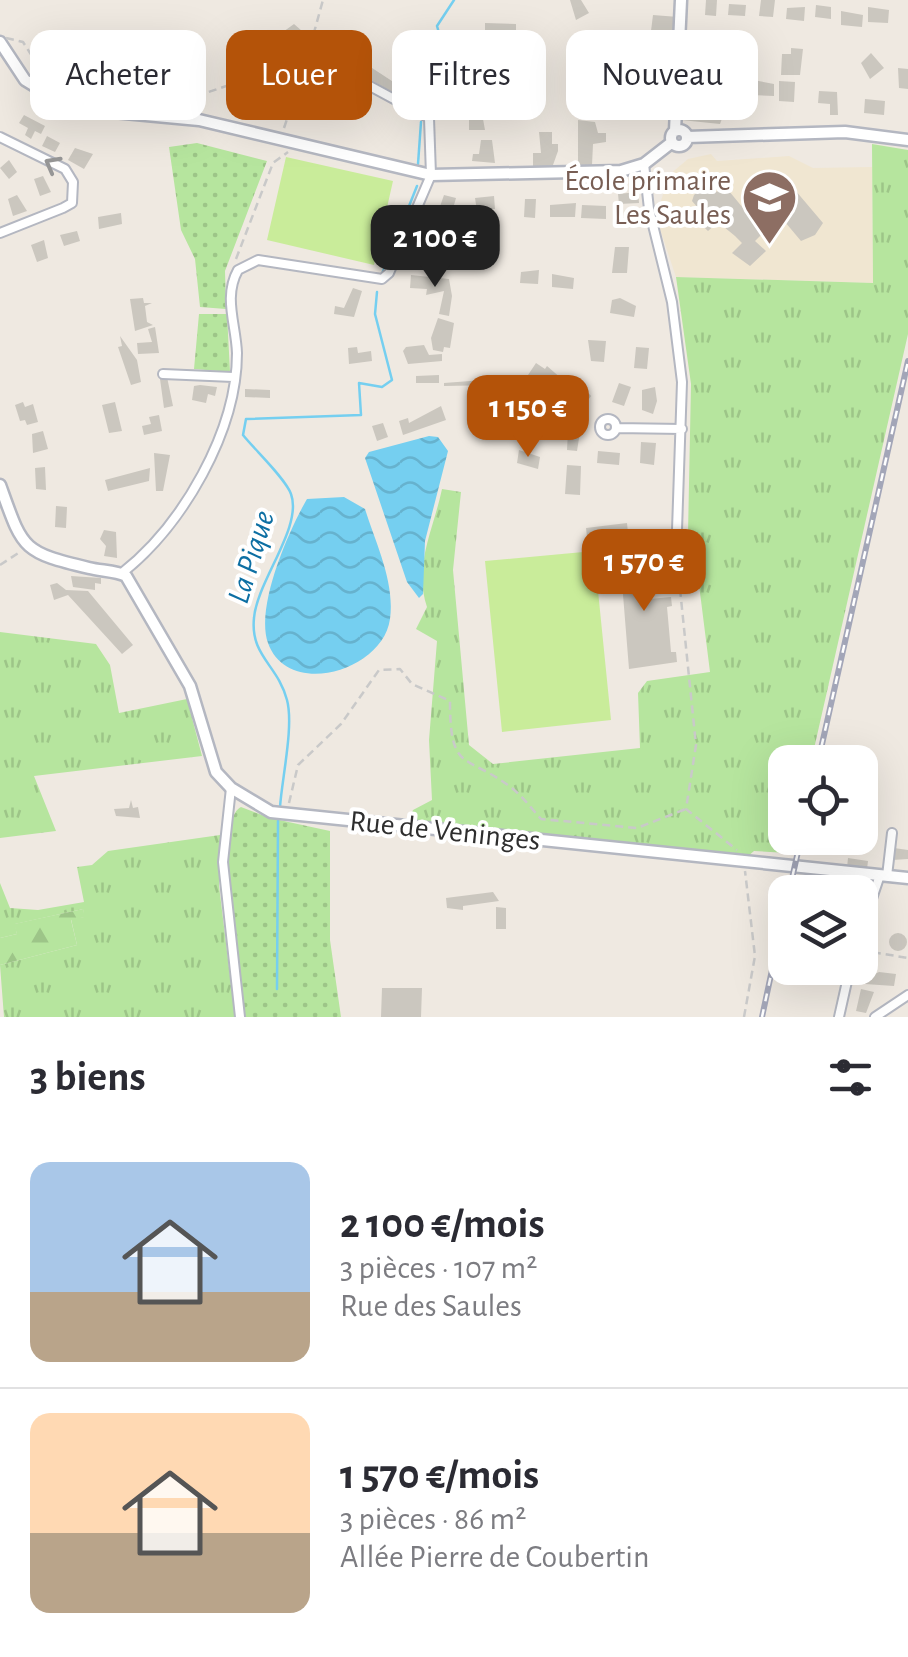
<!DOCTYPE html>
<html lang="fr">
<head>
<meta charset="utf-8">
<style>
	:root { --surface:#fff; --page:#f7f7f7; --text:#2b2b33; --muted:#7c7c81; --line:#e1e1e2; --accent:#b45309 }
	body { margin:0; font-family:"Alegreya Sans",sans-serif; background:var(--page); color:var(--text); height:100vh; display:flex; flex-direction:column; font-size:38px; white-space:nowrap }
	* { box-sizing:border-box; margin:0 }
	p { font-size:32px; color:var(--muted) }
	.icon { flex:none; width:55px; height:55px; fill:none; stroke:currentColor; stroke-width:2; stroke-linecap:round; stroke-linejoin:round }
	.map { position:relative; height:1017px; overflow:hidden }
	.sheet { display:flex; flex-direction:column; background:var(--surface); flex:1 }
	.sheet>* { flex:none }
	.guide { position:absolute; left:30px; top:30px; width:850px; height:90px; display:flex; gap:20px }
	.controls { position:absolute; left:768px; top:745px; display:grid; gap:20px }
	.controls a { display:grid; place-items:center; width:110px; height:110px; border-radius:20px; background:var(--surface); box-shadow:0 10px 40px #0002; font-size:50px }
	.price { position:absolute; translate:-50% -85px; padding:0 22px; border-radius:20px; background:var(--accent); color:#fff; font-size:32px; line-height:65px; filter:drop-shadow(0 2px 5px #0008) }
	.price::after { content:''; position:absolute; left:50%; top:60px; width:30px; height:22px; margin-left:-15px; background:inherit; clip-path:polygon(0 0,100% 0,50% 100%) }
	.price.on { background:#222; color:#fff }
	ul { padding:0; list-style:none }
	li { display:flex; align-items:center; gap:30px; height:250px; padding:0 30px }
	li+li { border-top:2px solid var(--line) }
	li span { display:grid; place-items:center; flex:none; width:280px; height:200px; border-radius:20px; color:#555 }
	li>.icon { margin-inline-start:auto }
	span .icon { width:120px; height:120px; fill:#fffc; stroke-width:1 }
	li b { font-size:42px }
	h2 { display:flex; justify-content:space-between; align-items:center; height:120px; padding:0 30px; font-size:42px }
	.chip { padding:0 35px; border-radius:20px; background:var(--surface); box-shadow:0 10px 40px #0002; font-size:35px; line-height:90px }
	.chip.on { background:var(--accent); color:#fff }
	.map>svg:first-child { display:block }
</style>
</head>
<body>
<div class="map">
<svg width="908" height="1017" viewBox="0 0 908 1017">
	<defs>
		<pattern id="grass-tufts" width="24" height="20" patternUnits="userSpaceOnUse" patternTransform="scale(2.5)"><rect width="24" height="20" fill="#b6e59e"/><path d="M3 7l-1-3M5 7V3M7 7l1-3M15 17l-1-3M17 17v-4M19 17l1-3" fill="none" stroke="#9dc588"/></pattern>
		<pattern id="forest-firs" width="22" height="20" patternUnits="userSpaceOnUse" patternTransform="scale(2.5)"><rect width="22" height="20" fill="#b6e59e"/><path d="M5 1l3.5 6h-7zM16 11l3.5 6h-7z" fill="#9dc588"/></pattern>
		<pattern id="garden-dots" width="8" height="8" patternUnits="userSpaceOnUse" patternTransform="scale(2.5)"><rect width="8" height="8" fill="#b6e59e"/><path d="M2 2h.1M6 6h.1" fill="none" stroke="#9dc588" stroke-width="1.8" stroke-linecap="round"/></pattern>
		<pattern id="water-waves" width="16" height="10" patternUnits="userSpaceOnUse" patternTransform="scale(2.5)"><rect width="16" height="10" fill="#75cff0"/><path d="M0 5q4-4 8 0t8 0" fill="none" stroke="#66b2ce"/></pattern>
	</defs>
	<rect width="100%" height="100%" fill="#efe9e1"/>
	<path fill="#f0e6d1" d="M711,154L717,161L789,156L813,168L872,167L873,283L676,277L656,217L669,175L688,159Z"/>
	<path fill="url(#grass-tufts)" d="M872,144L908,150V334L811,762H785V838H794L787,853L754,851L747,857L408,824L413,810L432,800L429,740L437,641L416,629L427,607C413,566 434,528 442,489L461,492L453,570L469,745L493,764L640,748L638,693L647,681L710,672L693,537L688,534L691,384L676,277L873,283Z
		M0,632L96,644L110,665L119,713L187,699L202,756L34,776L56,831L0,838Z
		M220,835L219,886L235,1017H4L0,965L77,945L71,919L84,917L83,909L15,924L17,934L0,938V883L10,908L38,910L84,902L77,867L92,865L108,851Z"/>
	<path fill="url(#forest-firs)" d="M83,909L85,917L71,920L77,945L0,965V938L17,934L14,924Z"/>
	<path fill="url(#garden-dots)" d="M197,143L267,161L225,271L226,309L200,307L195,259L181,230L169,147Z
		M199,314H227L230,372L194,369Z
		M241,807L270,818L330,831V940L341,1017H245C240,985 212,820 241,807Z"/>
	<path fill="#c9ec9a" d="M286,157L393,181L374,265L267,240Z
		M594,551L611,720L502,732L485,561Z"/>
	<path fill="url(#water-waves)" d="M429,436L438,437L448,451L425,541L423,594L419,598L407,582L365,458L369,452Z
		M344,497L365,509C376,544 395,582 390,619C383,671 288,699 268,643C255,607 289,530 307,499Z"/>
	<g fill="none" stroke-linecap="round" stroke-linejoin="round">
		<path stroke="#75cff0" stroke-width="2.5" d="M422,109L424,75L445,54L437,26L454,0
			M418,164L421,122
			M382,274L417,186
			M280,807C282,778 294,726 287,700C278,665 250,656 254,618C257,581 303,527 291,494C286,479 254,449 243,435L246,419L361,415L359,383L382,387L392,380L375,314L377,292
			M277,989L278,821"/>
	</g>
	<path fill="#cbc7bf" d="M570,0H581L589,13L576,20Z
		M706,0H717L716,16L705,15Z
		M761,0H775L773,17L759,16Z
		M729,4L746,5L745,16L728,15Z
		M816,5L831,7V19L815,17Z
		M805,7L804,21L786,19L787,8Z
		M868,7L889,10L888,23L868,22Z
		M841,11L863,15L862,27L841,25Z
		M653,15L678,17L677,32L651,31Z
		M485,23L516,24V41H497V31H485Z
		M294,24L302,31L277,59L273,56L267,62L260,56L269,52L279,41L276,37Z
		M576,34L590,35V59L574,57Z
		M791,48L803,49L800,75H781L782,54H791Z
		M645,50L657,51L661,68L640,67Z
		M871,53L884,68L870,79L861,63Z
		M613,55L625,56L629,73L607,72Z
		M369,66L398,85L393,93L363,75Z
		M898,68L908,69V89L899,88Z
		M483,69L506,76L508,91L494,93L493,87H479L457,93L456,83Z
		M350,75L361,81L349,106L355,109L350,118L335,109Z
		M748,79L774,84V96L748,95Z
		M644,81L656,82L657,96L643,94Z
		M779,81L795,82L794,102L779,101Z
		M819,91L837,92L838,115H830V104L818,103Z
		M865,99L885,101L884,115L864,113Z
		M469,107L481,108L485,130H469Z
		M682,112L720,115L723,116L720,124L681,120Z
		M24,115L45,126L41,134L35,131L31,139L25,135L28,128L19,123Z
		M578,120L595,122L598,133H606V142L593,144L592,165H578Z
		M539,132H552V144H558V151L553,165L533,169V153H541Z
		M47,136L60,143L55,152L42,146Z
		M481,140H492L495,163L472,161L473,154H479Z
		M75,148L93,154L84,169L68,160Z
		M9,160L17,172L9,179L0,168Z
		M43,176L51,192L40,196L34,179Z
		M784,177L823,223L815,235L801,241L780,216L755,241L766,251L750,266L732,253L742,243L735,236L718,222L708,231L692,216L699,209L692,201L694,195L703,187L709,185L717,192L724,185L743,208L748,203L754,208L759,197Z
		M638,192L639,203L619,204L618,194Z
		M17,195L27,211L13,216L8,199Z
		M444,195L456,198L450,219L437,215Z
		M494,196L495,209L477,211L475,198Z
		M525,199H536L535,218L524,217Z
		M576,203L575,217H550V205Z
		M582,205L606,206V219L581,218Z
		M121,213L122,224L99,229L98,217Z
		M432,230L442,231L441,262L429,261Z
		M77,231L80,241L64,246L60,235Z
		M44,240L48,258L37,262L31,245Z
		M474 254a9 9 0 1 1 18 0a9 9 0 1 1-18 0Z
		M615,247H629L627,273H612Z
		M539,270L538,284L520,283L521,272Z
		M552,274L574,278L573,289L552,287Z
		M411,275L449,279L452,296L449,316L439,314L444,291L426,295L427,289L410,288Z
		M353,288L362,291L354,317L334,314L335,306L344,308Z
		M143,298L144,303H152L145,306L147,322L153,325L135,331L130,299Z
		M620,298L636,306L634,317L610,313L612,300Z
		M438,318L454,323L450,348L444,347L443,352L433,350L431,338Z
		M155,327L159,353L138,354L137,343L152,342L148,329Z
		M120,336L137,360L141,382L131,385L118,347L122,346Z
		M588,340L606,341L604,362L591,361Z
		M424,345L429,355L442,354V361L408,364L403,351L406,347Z
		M357,347L358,353L371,351L372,361L349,364L348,348Z
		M636,347L649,348L647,369L634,368Z
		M536,363L545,369L547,366L562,379L551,395L526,378Z
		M439,375V383H416V376Z
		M167,377L173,406L164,408L160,379Z
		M497,379L498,385L444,386V383Z
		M619,383L631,387L624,406L612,402Z
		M200,385L217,387L215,396L208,394L206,403L192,400L194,386Z
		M582,386L591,396L581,410L571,400Z
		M655,387L657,401L653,414L642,410V390Z
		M245,389L270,390V398L245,397Z
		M23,402L25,407L33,404L38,422L27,425L25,420L20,421L15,405Z
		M115,402L122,431L109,433L102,405Z
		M441,406L446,420L403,435L399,421L408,418L409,423Z
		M159,415L162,431L144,435L142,426L151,424L149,417Z
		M383,423L388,437L377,441L372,426Z
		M43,431L48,449L33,453L32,434Z
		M568,431L580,432L577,451L567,450Z
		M641,442L656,443L654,465L640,463Z
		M519,450L540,457L538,469L517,463Z
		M598,451L620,453L619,465L597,463Z
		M154,453L170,455L163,491H156Z
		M567,465L581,466L580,495L565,494Z
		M45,467L46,490L36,489L35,468Z
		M150,468L149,481L108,491L105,480Z
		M56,506L67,507L66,528L55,527Z
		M627,523L628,533L587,537L586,528Z
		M104,530L116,532L117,558L104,556L106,546L100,539Z
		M639,542H644L648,580L638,589L639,600L671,597L672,606L667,607L671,652H676L677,662L629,669L619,545L636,547Z
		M71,576L101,578V584L95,583V590L73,587Z
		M57,583L66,590L88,591L133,645L122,654L68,595L54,600L50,585Z
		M131,800L133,808L138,807L140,818L116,816L114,809L129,808Z
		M894,848L908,850V859L892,860Z
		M848,858L868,861L867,869L847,868Z
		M493,892L499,901L463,906V910L447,908L446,898Z
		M496,907L506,908V929H496Z
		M889 942a9 9 0 1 1 18 0a9 9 0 1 1-18 0Z
		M879,972L896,974L894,986L865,984L866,978Z
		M382,988H422L421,1017H381Z
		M861,989L874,992L866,1013L856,1011Z"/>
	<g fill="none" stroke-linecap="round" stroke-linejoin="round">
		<defs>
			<path id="minor" d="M0,137L65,169L73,182L72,203L63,208L0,233
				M644,164L649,209L672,302L682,382L677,530L670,578L679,582L677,530
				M163,374L233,377
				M600 427a8 8 0 1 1 16 0a8 8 0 1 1-16 0Z
				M616,428L682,429
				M122,573C183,525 237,431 237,353C236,324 223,297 238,270L258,260L382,279L389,273L431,175L429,118L331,65L308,57L284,66
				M231,788L223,862L240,1017
				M887,876L892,833
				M860,934L880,875
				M839,1017L850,968
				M875,1017L908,995"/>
			<path id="tertiary" d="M0,42L25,80L71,108L199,120L431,175L621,171L644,164L671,143
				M671 138a8 8 0 1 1 16 0a8 8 0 1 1-16 0Z
				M675,131L681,0
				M687,137L845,132L908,140
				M0,485C23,549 21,552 89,568C101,571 117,571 126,576L190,686L216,772L231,788L271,812L908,878"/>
		</defs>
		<use href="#minor" stroke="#b4b7c1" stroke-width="12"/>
		<use href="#tertiary" stroke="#b4b7c1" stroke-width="15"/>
		<path stroke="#c9c9c9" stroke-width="2.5" stroke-dasharray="8 5" stroke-linecap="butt" d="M6,38L23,42L37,64L61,83
			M310,47L323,0
			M132,94L191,98L276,69
			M284,128L304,69
			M236,259L273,163L288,152
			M0,565L20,552
			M680,589L696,745L686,809L737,850
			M289,803L298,765L341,724L379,670L400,669L412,684L450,701C450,775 466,752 513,789C523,797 532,809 541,819L637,828L686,809
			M860,950L908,958
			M744,1017L755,956L745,871"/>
		<use href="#minor" stroke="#fff" stroke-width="8"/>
		<use href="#tertiary" stroke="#fff" stroke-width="10"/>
		<defs>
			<path id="rail" d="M818,762L908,361
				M789,892L801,838
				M762,1017L785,909"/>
		</defs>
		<use href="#rail" stroke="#a3a6b8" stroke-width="6"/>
		<use href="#rail" stroke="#fff" stroke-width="2.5" stroke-dasharray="8" stroke-linecap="butt"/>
	</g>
	<defs><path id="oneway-chevron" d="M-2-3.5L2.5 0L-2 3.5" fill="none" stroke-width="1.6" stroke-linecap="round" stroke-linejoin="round" transform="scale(2.5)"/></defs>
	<use stroke="#969696" href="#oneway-chevron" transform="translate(52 164) rotate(-151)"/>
	<defs>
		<symbol id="school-pin" viewBox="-11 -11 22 30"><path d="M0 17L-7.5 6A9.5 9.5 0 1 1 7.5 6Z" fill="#8d6e63" stroke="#fff"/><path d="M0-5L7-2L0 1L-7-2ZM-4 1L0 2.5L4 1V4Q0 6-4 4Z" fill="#fff"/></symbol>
	</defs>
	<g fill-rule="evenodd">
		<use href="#school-pin" x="738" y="166" width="63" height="86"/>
	</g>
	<g text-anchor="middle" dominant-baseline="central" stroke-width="8" stroke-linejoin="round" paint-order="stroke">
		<g font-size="30" fill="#785e54" stroke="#fff" text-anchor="end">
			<text x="731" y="181">École primaire<tspan x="731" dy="34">Les Saules</tspan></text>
		</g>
		<g font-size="30" fill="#2e2e2e" stroke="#fff">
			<text transform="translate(445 831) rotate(6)">Rue de Veninges</text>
		</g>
		<g font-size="32" font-style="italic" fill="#0d6fa3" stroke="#fff">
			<text transform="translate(251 557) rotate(-73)">La Pique</text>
		</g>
	</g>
</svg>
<div class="controls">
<a><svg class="icon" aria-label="locate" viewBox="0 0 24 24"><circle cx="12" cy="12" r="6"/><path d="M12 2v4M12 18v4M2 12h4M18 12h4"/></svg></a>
<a><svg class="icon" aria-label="layers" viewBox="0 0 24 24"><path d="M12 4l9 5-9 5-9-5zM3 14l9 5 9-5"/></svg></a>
</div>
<b class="price on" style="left:435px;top:290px">2 100 €</b>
<b class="price" style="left:528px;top:460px">1 150 €</b>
<b class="price" style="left:644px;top:614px">1 570 €</b>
<div class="guide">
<a class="chip">Acheter</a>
<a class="chip on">Louer</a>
<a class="chip">Filtres</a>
<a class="chip">Nouveau</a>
</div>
</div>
<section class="sheet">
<h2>3 biens<svg class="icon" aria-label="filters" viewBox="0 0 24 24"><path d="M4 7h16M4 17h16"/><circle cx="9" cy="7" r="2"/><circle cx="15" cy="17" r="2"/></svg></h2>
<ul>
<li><span style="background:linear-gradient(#a9c7e8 65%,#b9a48a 0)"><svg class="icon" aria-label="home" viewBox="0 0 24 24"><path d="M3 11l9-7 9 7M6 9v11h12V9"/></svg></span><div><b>2 100 €/mois</b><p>3 pièces · 107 m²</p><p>Rue des Saules</p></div></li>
<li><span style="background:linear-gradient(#ffd9b3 60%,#b9a48a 0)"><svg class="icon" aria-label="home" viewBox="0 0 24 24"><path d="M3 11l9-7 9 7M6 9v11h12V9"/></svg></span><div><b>1 570 €/mois</b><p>3 pièces · 86 m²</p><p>Allée Pierre de Coubertin</p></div></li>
</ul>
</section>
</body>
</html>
